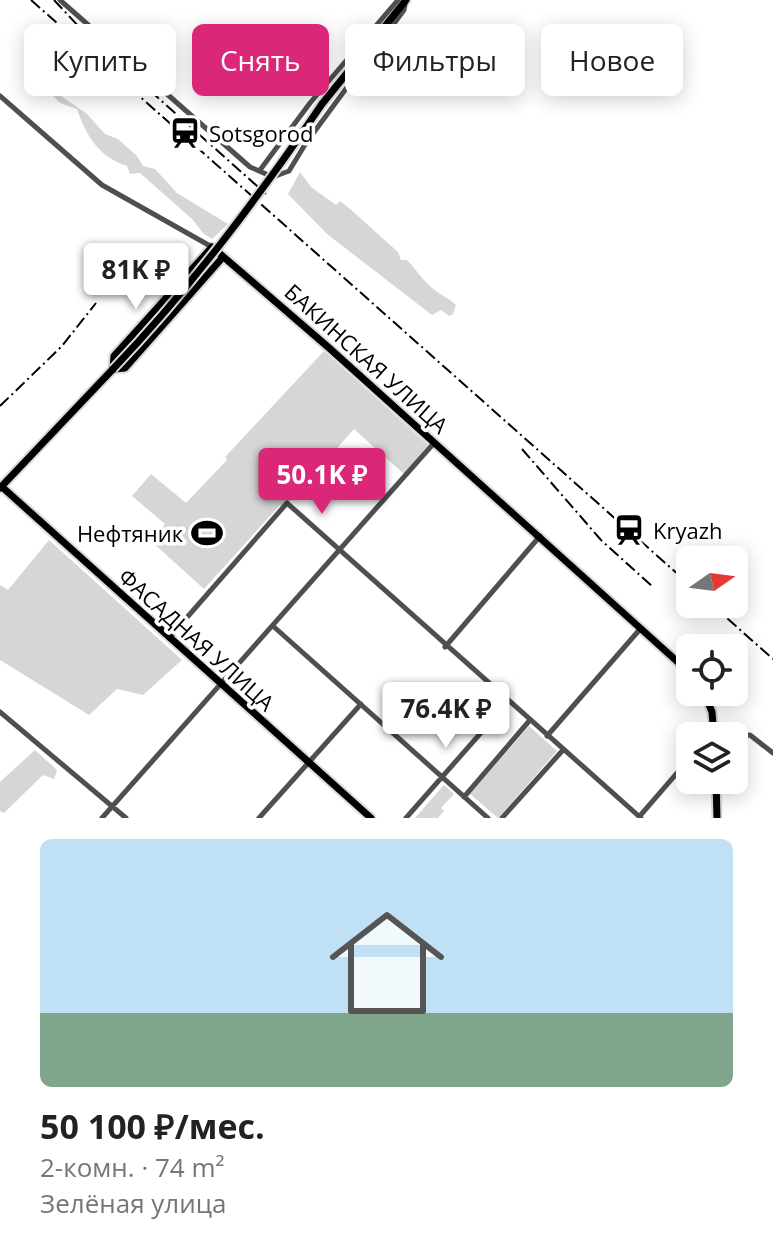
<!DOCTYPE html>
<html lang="ru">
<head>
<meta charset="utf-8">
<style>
	:root { --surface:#fff; --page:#f2f2f2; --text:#222; --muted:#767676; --accent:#db2777 }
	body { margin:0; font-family:"Open Sans",sans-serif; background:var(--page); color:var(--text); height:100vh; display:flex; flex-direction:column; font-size:30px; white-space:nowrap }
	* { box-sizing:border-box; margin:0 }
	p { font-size:26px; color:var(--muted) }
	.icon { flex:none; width:44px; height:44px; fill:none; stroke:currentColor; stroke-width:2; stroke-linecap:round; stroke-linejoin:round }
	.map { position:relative; height:818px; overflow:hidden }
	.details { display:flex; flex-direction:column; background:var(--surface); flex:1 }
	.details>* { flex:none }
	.guide { position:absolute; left:24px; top:24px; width:726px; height:72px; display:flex; gap:16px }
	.needle { width:52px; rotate:76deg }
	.buttons { position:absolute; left:676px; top:546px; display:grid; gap:16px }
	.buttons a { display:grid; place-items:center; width:72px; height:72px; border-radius:12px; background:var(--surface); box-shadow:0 4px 20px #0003; font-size:40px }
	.price { position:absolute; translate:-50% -68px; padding:0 18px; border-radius:8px; background:#fff; color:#222; font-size:26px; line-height:52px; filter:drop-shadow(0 2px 4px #0008) }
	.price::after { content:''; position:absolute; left:50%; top:48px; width:24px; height:18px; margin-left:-12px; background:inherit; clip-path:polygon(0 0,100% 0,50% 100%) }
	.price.on { background:var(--accent); color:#fff }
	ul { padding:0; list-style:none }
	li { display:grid; align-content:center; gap:16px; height:424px; padding:0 40px }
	li span { display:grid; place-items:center; height:248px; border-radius:12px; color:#555 }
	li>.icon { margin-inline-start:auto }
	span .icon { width:144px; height:144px; fill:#fffc; stroke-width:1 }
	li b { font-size:34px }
	.chip { padding:0 28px; border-radius:12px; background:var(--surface); box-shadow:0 4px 20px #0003; font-size:28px; line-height:72px }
	.chip.on { background:var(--accent); color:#fff }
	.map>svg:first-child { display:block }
</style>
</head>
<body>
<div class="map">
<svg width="773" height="818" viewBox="0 0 773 818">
	<rect width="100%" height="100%" fill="#fff"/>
	<path fill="#d6d6d6" d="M35,78L87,114L105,134L118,139L137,156L143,166L155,169L177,193L228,224L212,239L203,233L192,219L140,173L130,174L127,166C99,157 86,136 77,109L60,103Z
		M300,172L311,187L336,205L340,201L349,208L398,252L401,260H407C415,268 421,278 429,285C436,293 448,297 456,305L453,314L449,316L441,310L432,315L327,234L288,194Z
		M324,351L428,445L404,474L354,429L284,508L280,505L204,589L151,541L165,524L132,496L151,474L186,503L227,460L225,457Z
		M49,540L182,660L143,695L117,689L89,715L0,660V585L8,590Z
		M529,726L557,751L498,818L470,794Z
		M35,750L57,770L54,779L43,775L4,813L0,811V782Z
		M444,785L454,794L441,808L444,811L438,818H415Z"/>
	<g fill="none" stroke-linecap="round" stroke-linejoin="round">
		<defs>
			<path id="major" d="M322,104L406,0
				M113,369L114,356L212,247L328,347L690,673
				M113,369L125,368L223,257
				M1,486L371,818
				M0,488L113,369
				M704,692L712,712L714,736
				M716,780L717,818"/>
		</defs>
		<use href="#major" stroke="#dbdbdb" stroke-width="11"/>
		<path stroke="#4f4f4f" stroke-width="5" d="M60,0L250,167L273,177L289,171L306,143L404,10L405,4
			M0,96L102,185L212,247
			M260,170L310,103L398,0
			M273,626L488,818
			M169,638L287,503L641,818
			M445,647L540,536
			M0,712L126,818
			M547,736L641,628
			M732,736L750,735L773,753
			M464,797L530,720
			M639,817L690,758
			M102,818L434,443
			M259,818L361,704
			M406,818L508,702
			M502,818L563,750"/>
		<use href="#major" stroke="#000" stroke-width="7"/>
		<path stroke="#000" stroke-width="2" stroke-dasharray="12 4 2 4" stroke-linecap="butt" d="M31,0L690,585
			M54,0L82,30L266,194
			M0,406L62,346L96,303
			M522,449L601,540L653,587
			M711,604L773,659"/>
		<defs>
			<path id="major-bridge" d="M113,369C192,286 258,198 322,104"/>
		</defs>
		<use href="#major-bridge" stroke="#dbdbdb" stroke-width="11" stroke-linecap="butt"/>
		<use href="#major-bridge" stroke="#000" stroke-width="7"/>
	</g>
	<defs>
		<symbol id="station-bare" viewBox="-9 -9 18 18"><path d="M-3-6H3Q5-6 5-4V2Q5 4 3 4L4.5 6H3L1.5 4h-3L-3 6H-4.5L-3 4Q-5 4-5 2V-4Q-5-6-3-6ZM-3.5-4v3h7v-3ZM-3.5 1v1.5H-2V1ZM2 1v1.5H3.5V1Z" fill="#000" stroke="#fff" stroke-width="2.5" paint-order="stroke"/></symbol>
		<symbol id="stadium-bare" viewBox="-9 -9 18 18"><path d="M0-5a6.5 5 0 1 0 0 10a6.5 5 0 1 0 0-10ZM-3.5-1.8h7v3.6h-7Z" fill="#000" stroke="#fff" stroke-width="2.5" paint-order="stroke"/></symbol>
	</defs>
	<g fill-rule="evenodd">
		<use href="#station-bare" x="163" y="111" width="44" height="44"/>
		<use href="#station-bare" x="607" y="508" width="44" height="44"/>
		<use href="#stadium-bare" x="185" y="511" width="44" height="44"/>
	</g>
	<g text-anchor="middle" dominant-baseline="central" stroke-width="7" stroke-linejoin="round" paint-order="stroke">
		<g font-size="22" fill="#000" stroke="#fff" text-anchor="start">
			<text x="209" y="133">Sotsgorod</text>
			<text x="653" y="530">Kryazh</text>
			<text x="183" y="533" text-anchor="end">Нефтяник</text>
		</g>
		<g font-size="22" fill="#000" stroke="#fff">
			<text transform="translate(367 358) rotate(42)">БАКИНСКАЯ УЛИЦА</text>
			<text transform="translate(197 639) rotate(42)">ФАСАДНАЯ УЛИЦА</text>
		</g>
	</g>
</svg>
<div class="buttons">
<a><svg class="needle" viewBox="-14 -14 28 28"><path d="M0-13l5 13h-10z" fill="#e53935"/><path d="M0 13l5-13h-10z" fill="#767676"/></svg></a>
<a><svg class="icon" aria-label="locate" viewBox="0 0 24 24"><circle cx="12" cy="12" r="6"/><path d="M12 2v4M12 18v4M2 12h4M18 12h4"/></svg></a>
<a><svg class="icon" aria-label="layers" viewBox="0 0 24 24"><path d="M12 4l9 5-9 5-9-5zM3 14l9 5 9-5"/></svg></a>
</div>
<b class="price" style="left:136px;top:311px">81K ₽</b>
<b class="price on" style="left:322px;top:516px">50.1K ₽</b>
<b class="price" style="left:446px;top:750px">76.4K ₽</b>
<div class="guide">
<a class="chip">Купить</a>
<a class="chip on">Снять</a>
<a class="chip">Фильтры</a>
<a class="chip">Новое</a>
</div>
</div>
<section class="details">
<ul>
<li><span style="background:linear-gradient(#bfe0f5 70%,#7fa58c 0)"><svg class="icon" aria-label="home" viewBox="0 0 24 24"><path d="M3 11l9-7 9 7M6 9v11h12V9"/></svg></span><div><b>50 100 ₽/мес.</b><p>2-комн. · 74 m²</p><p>Зелёная улица</p></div></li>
</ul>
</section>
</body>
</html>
